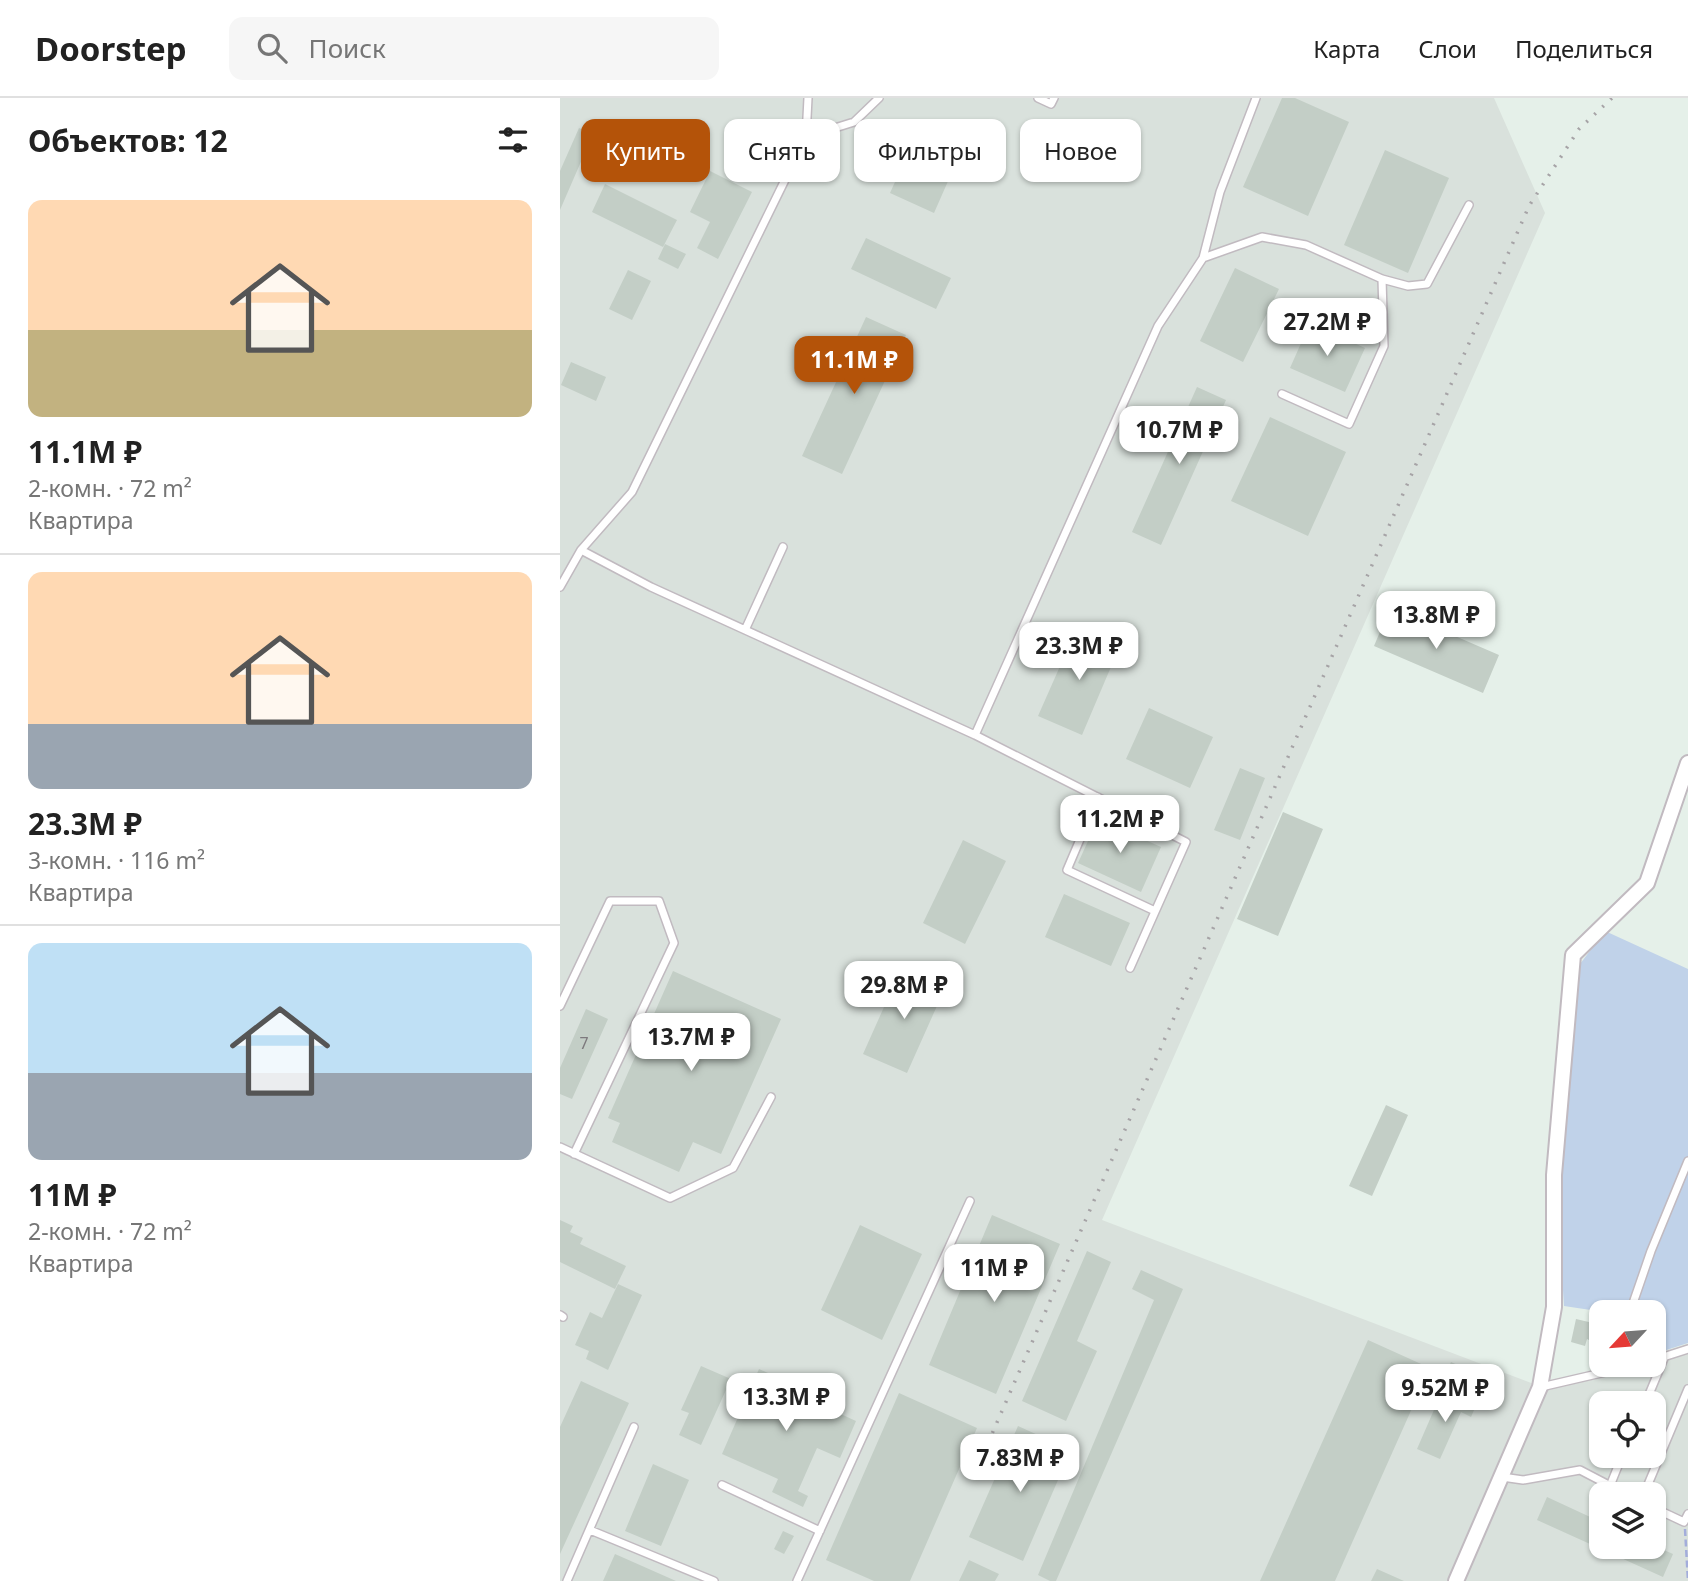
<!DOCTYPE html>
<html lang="ru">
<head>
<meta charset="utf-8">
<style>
	:root { --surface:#fff; --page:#f6f6f6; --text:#222; --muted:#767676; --line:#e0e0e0; --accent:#b45309 }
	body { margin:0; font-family:"Noto Sans",sans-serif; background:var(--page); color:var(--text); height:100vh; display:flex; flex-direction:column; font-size:26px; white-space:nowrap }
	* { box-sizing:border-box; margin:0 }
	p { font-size:23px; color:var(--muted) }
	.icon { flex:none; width:38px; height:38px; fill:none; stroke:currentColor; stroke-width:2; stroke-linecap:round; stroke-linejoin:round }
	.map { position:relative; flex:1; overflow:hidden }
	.drawer { display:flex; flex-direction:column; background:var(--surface); width:560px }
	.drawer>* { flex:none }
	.hud { position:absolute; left:21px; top:21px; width:665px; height:63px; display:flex; gap:14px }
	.needle { width:46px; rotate:244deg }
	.controls { position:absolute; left:1029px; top:1202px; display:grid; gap:14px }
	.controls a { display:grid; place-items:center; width:77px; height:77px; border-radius:14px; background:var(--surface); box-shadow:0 2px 5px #0004; font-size:35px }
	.price { position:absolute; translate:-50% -60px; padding:0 16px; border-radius:14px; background:#fff; color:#222; font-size:23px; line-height:46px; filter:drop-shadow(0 2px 4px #0008) }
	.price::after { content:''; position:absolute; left:50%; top:42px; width:21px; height:16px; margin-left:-10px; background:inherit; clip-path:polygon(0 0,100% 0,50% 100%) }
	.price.on { background:var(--accent); color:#fff }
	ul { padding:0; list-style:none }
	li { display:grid; align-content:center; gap:14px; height:371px; padding:0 28px }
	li+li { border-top:2px solid var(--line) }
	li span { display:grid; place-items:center; height:217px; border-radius:14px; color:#555 }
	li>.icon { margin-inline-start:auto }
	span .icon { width:126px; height:126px; fill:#fffc; stroke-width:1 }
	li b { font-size:30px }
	h2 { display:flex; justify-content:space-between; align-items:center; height:84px; padding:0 28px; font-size:30px }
	.tag { padding:0 24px; border-radius:14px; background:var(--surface); box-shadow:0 2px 5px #0004; font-size:24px; line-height:63px }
	.tag.on { background:var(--accent); color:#fff }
	header { display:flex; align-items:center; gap:42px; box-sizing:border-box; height:98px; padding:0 35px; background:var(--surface); border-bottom:2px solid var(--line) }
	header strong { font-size:33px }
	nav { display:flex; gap:38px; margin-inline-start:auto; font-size:24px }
	.search { width:490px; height:63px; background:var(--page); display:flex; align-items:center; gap:18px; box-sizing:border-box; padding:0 24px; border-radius:14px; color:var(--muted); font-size:26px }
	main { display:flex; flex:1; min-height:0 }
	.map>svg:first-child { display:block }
</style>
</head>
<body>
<header>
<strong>Doorstep</strong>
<div class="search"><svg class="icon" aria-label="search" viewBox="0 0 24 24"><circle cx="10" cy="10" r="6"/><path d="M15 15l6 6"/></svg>Поиск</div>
<nav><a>Карта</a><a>Слои</a><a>Поделиться</a></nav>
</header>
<main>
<section class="drawer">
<h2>Объектов: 12<svg class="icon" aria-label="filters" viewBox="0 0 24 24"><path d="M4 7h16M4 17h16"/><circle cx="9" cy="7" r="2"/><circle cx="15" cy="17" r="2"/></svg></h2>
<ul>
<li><span style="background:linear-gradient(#ffd9b3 60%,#c2b280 0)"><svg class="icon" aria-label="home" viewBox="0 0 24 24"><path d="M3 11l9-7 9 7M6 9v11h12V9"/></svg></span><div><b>11.1M ₽</b><p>2-комн. · 72 m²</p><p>Квартира</p></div></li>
<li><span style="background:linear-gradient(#ffd9b3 70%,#9aa5b1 0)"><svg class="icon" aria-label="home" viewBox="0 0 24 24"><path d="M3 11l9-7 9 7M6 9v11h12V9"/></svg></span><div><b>23.3M ₽</b><p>3-комн. · 116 m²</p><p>Квартира</p></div></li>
<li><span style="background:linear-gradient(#bfe0f5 60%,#9aa5b1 0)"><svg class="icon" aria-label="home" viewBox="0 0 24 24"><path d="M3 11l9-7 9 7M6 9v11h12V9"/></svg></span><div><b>11M ₽</b><p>2-комн. · 72 m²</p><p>Квартира</p></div></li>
</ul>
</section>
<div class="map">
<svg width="1128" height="1483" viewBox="0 0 1128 1483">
	<rect width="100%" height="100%" fill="#e5f0e9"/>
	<path fill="#d9e1dc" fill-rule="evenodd" d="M0,0H934L985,115L542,1122L974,1286L1063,1267H1094V1261L1128,1253V1483H0ZM1041,1306H1094V1358H1041ZM1041,1396H1094V1449H1041Z"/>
	<path fill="#c0d2e9" d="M1045,833L1128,871V1245L1094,1256V1214H1044L1004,1208L998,1112L1009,915L1020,866Z"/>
	<path fill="#c3cec6" d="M722,0H735L789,24L748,118L683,89Z
		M63,24L77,31L67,51L53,44Z
		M19,30L33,36L0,112V73Z
		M356,37L400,56L374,115L330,95Z
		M825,52L889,80L848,175L784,147Z
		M150,73L192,94L158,161L137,150L150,124L130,114Z
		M45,86L117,122L103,149L32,114Z
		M306,140L391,180L376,211L291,171Z
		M105,146L126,156L118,171L98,161Z
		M675,170L719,191L683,264L640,243Z
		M68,172L91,183L72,222L49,211Z
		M306,219L346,237L282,376L242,358Z
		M750,225L805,250L785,294L730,270Z
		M11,264L46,279L36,303L1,287Z
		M637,289L666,302L601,447L572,434Z
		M710,319L786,354L748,438L671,403Z
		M830,510L939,557L923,595L814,548Z
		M516,532L559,550L522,637L478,618Z
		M589,610L653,639L630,690L566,661Z
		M680,670L705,680L680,742L654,732Z
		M723,714L763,731L718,838L677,821Z
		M538,721L601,749L581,794L518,765Z
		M403,742L446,763L405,846L363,825Z
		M504,796L570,825L551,868L485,839Z
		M341,871L385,890L347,975L303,956Z
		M113,873L221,921L161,1056L133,1044L119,1074L52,1044L60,1025L48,1020Z
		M26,911L48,921L12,1001L0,996V970Z
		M826,1007L848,1017L812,1098L789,1088Z
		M432,1117L500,1146L436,1296L369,1267Z
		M0,1122L13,1128L10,1134L23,1140L20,1146L66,1168L55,1191L0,1164Z
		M300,1127L362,1156L322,1242L261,1212Z
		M527,1153L551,1164L517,1243L537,1253L506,1323L462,1303Z
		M581,1172L623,1191L496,1483H490L478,1477L594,1202L572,1191Z
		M58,1186L82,1197L48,1272L26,1261L29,1253L15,1247L30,1214L42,1220Z
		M1016,1221L1033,1225L1029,1242L1027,1241L1025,1248L1011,1244Z
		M808,1242L870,1270L775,1483H700Z
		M891,1264L917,1276L912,1287L886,1275Z
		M141,1268L171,1281L141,1347L119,1337L129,1315L121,1312Z
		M199,1271L276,1306L274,1313L296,1323L280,1360L257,1350L238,1393L248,1398L243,1409L212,1394L218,1381L162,1356Z
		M21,1283L69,1305L0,1456V1329Z
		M339,1295L417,1330L350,1483H314L266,1462Z
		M899,1295L918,1303L911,1319L901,1314L880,1361L857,1351L880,1298L895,1305Z
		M458,1328L511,1352L463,1463L409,1439Z
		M93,1366L129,1382L101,1448L65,1433Z
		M987,1399L1041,1424V1449H1097L1113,1456L1103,1479L977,1422Z
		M223,1433L234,1438L224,1456L214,1451Z
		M55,1456L116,1483H43Z
		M409,1462L439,1476L435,1483H399Z
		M817,1471L844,1483H811Z"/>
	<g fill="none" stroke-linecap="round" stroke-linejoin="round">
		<defs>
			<path id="lane" d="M478,0L491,6L494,0
				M246,39L248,0
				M643,160L660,94L696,0
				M722,296L789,326L824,248L822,181
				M21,452L72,394L246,39L294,24L319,0
				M0,489L21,452L91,489L415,637L598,228L643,160L702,139L746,147L822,181L848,188L867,186L909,107
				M185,532L223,449
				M415,637L626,744L570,870
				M538,699L507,772L595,813
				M0,908L50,803H99L114,845L14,1056
				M0,1049L110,1100L173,1070L211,999
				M1070,1214L1091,1153L1128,1063
				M0,1217L3,1219
				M1094,1262L1128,1251
				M981,1289L1076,1267
				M1085,1306L1105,1258
				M942,1379L963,1382L1020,1372L1066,1396
				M162,1387L260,1433
				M1050,1388L1062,1358
				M1084,1396L1128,1291
				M1094,1410L1124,1424L1128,1416
				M30,1432L154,1483
				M7,1483L74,1329
				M237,1483L410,1103"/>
			<path id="street" d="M896,1483L980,1289L994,1209V1077L1013,857L1087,785L1128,665"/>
		</defs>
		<use href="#lane" stroke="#c1bac0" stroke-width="10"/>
		<use href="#street" stroke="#c1bac0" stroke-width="18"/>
		<path stroke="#a3addb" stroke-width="2.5" stroke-dasharray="7 3.5" stroke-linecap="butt" d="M1125,1431L1128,1483"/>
		<use href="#lane" stroke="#fff" stroke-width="7"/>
		<use href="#street" stroke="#fff" stroke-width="14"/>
		<path stroke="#a6a3a6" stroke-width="3.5" stroke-dasharray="2 9" stroke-linecap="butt" d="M428,1345L969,108L1019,31L1052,0"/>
	</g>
	<g text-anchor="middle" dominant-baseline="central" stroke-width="7" stroke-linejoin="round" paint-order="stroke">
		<g font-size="16" fill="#7d797d">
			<text x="24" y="945">7</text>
		</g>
	</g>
</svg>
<div class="controls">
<a><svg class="needle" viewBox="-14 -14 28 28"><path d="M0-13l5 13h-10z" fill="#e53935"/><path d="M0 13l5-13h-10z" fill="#767676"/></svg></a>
<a><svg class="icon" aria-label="locate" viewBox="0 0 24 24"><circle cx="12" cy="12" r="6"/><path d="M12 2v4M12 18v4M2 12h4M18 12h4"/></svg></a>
<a><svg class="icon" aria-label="layers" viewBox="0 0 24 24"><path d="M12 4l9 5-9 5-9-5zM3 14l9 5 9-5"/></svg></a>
</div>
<b class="price" style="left:767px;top:260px">27.2M ₽</b>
<b class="price on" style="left:294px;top:298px">11.1M ₽</b>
<b class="price" style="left:619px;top:368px">10.7M ₽</b>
<b class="price" style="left:876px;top:553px">13.8M ₽</b>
<b class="price" style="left:519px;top:584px">23.3M ₽</b>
<b class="price" style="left:560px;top:757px">11.2M ₽</b>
<b class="price" style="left:344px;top:923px">29.8M ₽</b>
<b class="price" style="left:131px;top:975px">13.7M ₽</b>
<b class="price" style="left:434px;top:1206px">11M ₽</b>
<b class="price" style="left:885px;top:1326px">9.52M ₽</b>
<b class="price" style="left:226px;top:1335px">13.3M ₽</b>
<b class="price" style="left:460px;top:1396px">7.83M ₽</b>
<div class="hud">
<a class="tag on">Купить</a>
<a class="tag">Снять</a>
<a class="tag">Фильтры</a>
<a class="tag">Новое</a>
</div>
</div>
</main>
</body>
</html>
